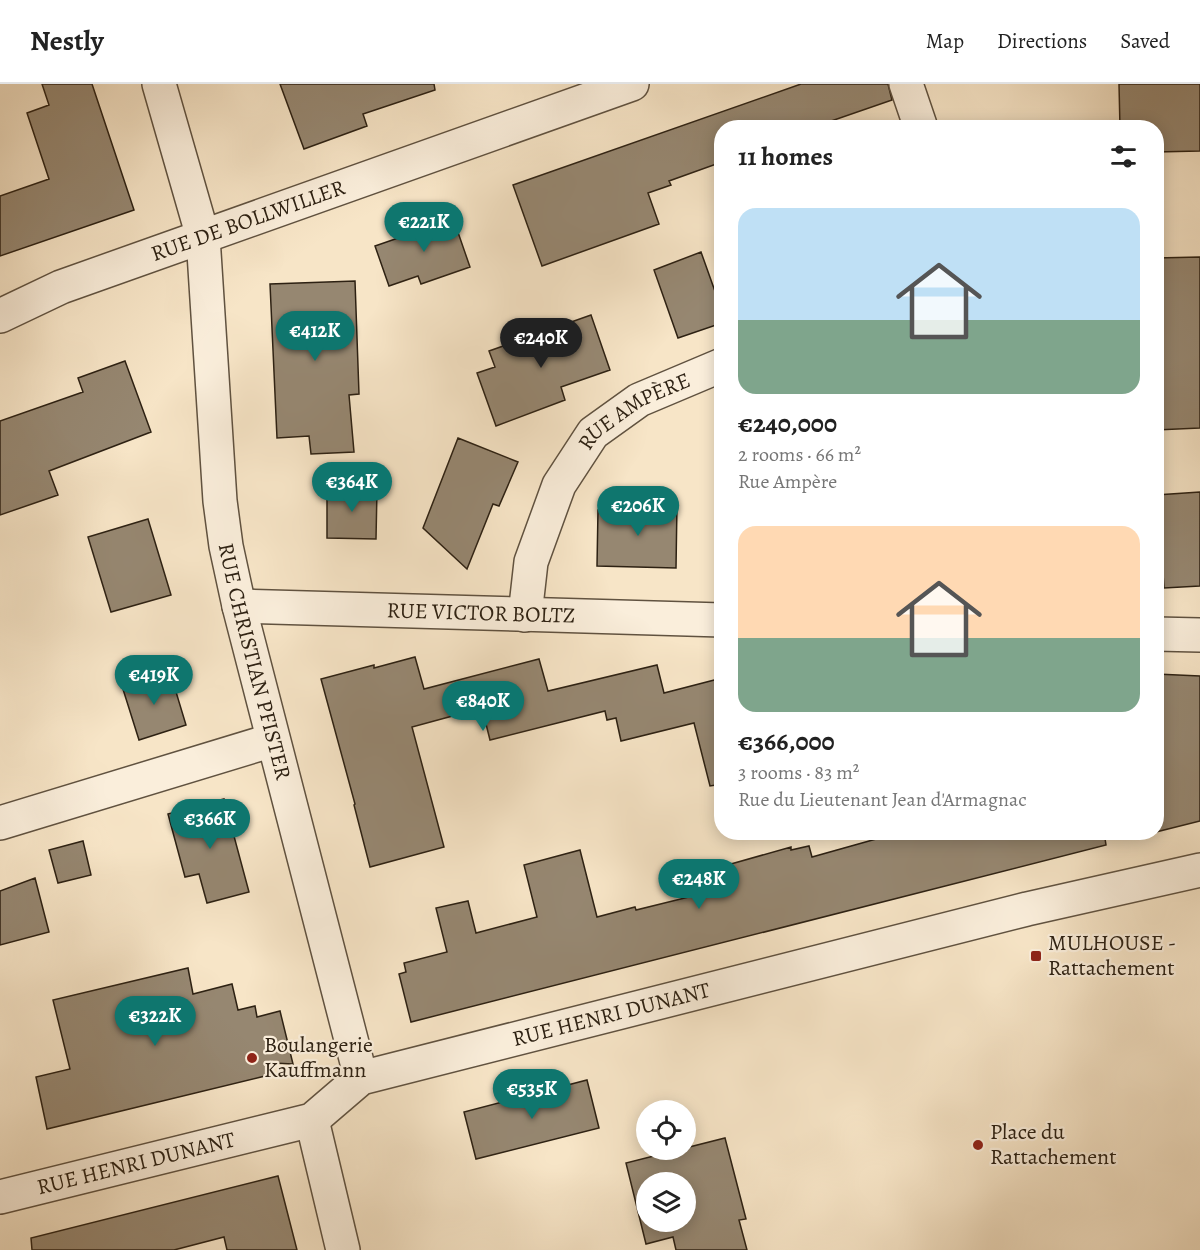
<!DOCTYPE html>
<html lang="en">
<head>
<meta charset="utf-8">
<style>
	:root { --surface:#fff; --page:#f6f6f6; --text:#222; --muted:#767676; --line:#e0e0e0; --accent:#0f766e }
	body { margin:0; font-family:Alegreya,serif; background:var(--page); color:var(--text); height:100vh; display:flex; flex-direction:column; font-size:22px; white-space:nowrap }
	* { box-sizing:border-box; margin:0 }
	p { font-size:20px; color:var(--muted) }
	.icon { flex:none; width:33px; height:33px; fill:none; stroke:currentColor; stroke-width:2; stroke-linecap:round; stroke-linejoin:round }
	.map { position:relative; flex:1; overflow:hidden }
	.drawer { position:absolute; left:714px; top:36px; width:450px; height:720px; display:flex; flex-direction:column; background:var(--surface); border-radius:24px; box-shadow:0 3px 15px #0003 }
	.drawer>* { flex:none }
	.tools { position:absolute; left:636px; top:1016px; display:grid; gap:12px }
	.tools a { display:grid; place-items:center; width:60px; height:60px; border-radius:50%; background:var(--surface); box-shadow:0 3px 15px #0003; font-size:30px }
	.price { position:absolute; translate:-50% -51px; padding:0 14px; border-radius:21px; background:var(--accent); color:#fff; font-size:20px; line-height:39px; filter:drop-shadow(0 2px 3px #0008) }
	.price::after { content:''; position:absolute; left:50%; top:36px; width:18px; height:14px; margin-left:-9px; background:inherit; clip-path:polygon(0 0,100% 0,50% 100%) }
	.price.on { background:#222; color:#fff }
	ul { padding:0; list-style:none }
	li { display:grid; align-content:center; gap:12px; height:318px; padding:0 24px }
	li span { display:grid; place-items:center; height:186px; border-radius:18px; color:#555 }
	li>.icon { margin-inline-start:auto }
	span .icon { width:108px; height:108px; fill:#fffc; stroke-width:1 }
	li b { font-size:26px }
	h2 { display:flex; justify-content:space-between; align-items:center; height:72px; padding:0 24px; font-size:26px }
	header { display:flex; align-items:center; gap:36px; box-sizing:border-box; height:84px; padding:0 30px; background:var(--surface); border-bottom:2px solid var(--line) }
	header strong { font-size:28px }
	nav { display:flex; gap:33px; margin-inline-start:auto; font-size:21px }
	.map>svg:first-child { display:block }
</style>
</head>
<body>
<header>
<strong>Nestly</strong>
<nav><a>Map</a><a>Directions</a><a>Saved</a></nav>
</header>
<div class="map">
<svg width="1200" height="1166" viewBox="0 0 1200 1166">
	<rect width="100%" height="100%" fill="#f7e5c7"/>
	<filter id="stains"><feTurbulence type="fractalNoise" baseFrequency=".00333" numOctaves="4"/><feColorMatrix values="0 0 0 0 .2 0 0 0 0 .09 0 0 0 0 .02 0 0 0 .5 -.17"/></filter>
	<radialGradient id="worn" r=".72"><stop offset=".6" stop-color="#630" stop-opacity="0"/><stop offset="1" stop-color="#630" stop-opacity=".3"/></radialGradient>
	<path fill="#968771" stroke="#2d2113" stroke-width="1.5" fill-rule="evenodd" d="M42,0H92L134,126L0,172V112L49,95L27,29L49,21Z
		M280,0H434L435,6L363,30L367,42L304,65Z
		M801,0H888L892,16L811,44H722V78L669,97L671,101L648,109L659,140L542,182L513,101Z
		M1119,0H1200V67L1156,68V44H1120Z
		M452,131L470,183L421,200L418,192L389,202L375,162L404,152L403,148Z
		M701,168L722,227V239L678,254L654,186Z
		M1200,173V344L1156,346V174Z
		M355,197L359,310L349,311L354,368L311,370L309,352L277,354L270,200Z
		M591,231L610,286L561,303L565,316L496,342L477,289L495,283L489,267Z
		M125,277L151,348L49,387L58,411L0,431V337L83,308L78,294Z
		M458,354L518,378L499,422L493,420L467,485L423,444Z
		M327,404L377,405L376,455L327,454Z
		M1200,408V502L1164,504L1161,461H1156V411Z
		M634,419H677L676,484L597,482L598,426H634Z
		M148,435L171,511L111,528L88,453Z
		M415,573L424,605L539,575L548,607L657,581L664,609L722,594V700L710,702L694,639L621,657L616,634L607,636L605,627L490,656L482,624L412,643L444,763L370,783L354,721L355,720L321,595L374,581V584Z
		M170,588L186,641L139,656L122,602Z
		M1156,590L1200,592V737L1156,748Z
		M224,715L249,808L207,819L199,790L185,793L168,730Z
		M901,748H1104L1106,761L411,938L399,890L406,888L404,879L447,868L436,824L468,817L476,849L537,833L524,781L580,766L597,833L635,823L636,826L697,811L692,791L791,763V766L809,762L812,773Z
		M83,757L91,791L58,799L49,766Z
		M35,794L49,848L0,861V807Z
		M188,884L193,910L232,900L238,926L255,922L257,933L280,927L293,980L273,979L265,992L47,1045L36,993L70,985L53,916Z
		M587,996L599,1044L476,1075L464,1028Z
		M725,1054L746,1135L739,1136L747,1166H676L673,1153L646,1160L626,1079ZM646,1098H686V1137H646Z
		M278,1092L297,1166H227L224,1153L174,1166H32L31,1154Z"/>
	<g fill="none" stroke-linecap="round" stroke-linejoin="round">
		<defs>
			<g id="street">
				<path id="s1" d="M159,0L203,153L220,417L226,462L239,522L361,994"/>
				<path d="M906,0L921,44"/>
				<path id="s2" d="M0,232L61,203L632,0"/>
				<path id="s3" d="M239,522L722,536"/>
				<path id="s4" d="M525,531L531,478L559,401L593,349L639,316L722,281"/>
				<path d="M1156,550L1200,551"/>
				<path d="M0,739L273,656"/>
				<path d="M312,1036L343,1166"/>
				<path id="s5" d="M0,1113L312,1036L361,994L1027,825L1200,786"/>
			</g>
		</defs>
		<use href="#street" stroke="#605240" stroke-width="36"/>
		<use href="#street" stroke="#faeedb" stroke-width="33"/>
	</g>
	<g fill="#8f2418" stroke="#faeedb" stroke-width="2">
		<rect x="1030" y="866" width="12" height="12" rx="3"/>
		<circle cx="252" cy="974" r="6"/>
		<circle cx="978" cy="1061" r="6"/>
	</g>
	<g text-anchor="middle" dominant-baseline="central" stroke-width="4.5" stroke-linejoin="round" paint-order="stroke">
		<g font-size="22" fill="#2d2113" stroke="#faeedb">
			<text stroke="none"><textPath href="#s2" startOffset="266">RUE DE BOLLWILLER</textPath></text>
			<text stroke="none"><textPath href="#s4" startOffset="244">RUE AMPÈRE</textPath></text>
			<text stroke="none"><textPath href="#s3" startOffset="242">RUE VICTOR BOLTZ</textPath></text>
			<text stroke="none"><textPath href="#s1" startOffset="588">RUE CHRISTIAN PFISTER</textPath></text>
			<text stroke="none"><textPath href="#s5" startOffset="644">RUE HENRI DUNANT</textPath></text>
			<text stroke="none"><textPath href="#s5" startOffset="140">RUE HENRI DUNANT</textPath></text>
		</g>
		<g font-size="22" fill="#2d2113" stroke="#faeedb" text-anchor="start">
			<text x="1048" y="859">MULHOUSE -<tspan x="1048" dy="25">Rattachement</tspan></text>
			<text x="264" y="961">Boulangerie<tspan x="264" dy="25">Kauffmann</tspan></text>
			<text x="990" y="1048">Place du<tspan x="990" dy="25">Rattachement</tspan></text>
		</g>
	</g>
	<rect width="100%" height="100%" filter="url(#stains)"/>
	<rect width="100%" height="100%" fill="url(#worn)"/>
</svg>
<div class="tools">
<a><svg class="icon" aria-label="locate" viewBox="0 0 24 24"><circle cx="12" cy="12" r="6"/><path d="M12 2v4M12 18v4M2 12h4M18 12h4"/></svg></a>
<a><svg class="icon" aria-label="layers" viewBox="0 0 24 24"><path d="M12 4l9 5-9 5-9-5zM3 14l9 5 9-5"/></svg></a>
</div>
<b class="price" style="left:424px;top:169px">€221K</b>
<b class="price" style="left:315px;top:278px">€412K</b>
<b class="price on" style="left:541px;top:285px">€240K</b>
<b class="price" style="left:352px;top:429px">€364K</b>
<b class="price" style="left:638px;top:453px">€206K</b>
<b class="price" style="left:154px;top:622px">€419K</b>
<b class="price" style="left:483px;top:648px">€840K</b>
<b class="price" style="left:210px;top:766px">€366K</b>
<b class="price" style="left:699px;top:826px">€248K</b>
<b class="price" style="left:155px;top:963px">€322K</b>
<b class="price" style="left:532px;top:1036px">€535K</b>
<section class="drawer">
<h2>11 homes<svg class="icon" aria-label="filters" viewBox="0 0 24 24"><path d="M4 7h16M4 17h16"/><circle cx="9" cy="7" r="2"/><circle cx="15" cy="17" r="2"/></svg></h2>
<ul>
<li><span style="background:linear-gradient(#bfe0f5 60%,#7fa58c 0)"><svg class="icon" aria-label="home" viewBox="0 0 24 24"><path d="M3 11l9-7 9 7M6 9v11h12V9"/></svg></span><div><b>€240,000</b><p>2 rooms · 66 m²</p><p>Rue Ampère</p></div></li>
<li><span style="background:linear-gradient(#ffd9b3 60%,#7fa58c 0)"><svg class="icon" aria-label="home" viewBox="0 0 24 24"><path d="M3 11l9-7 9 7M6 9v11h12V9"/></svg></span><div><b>€366,000</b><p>3 rooms · 83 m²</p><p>Rue du Lieutenant Jean d'Armagnac</p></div></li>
</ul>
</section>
</div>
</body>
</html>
